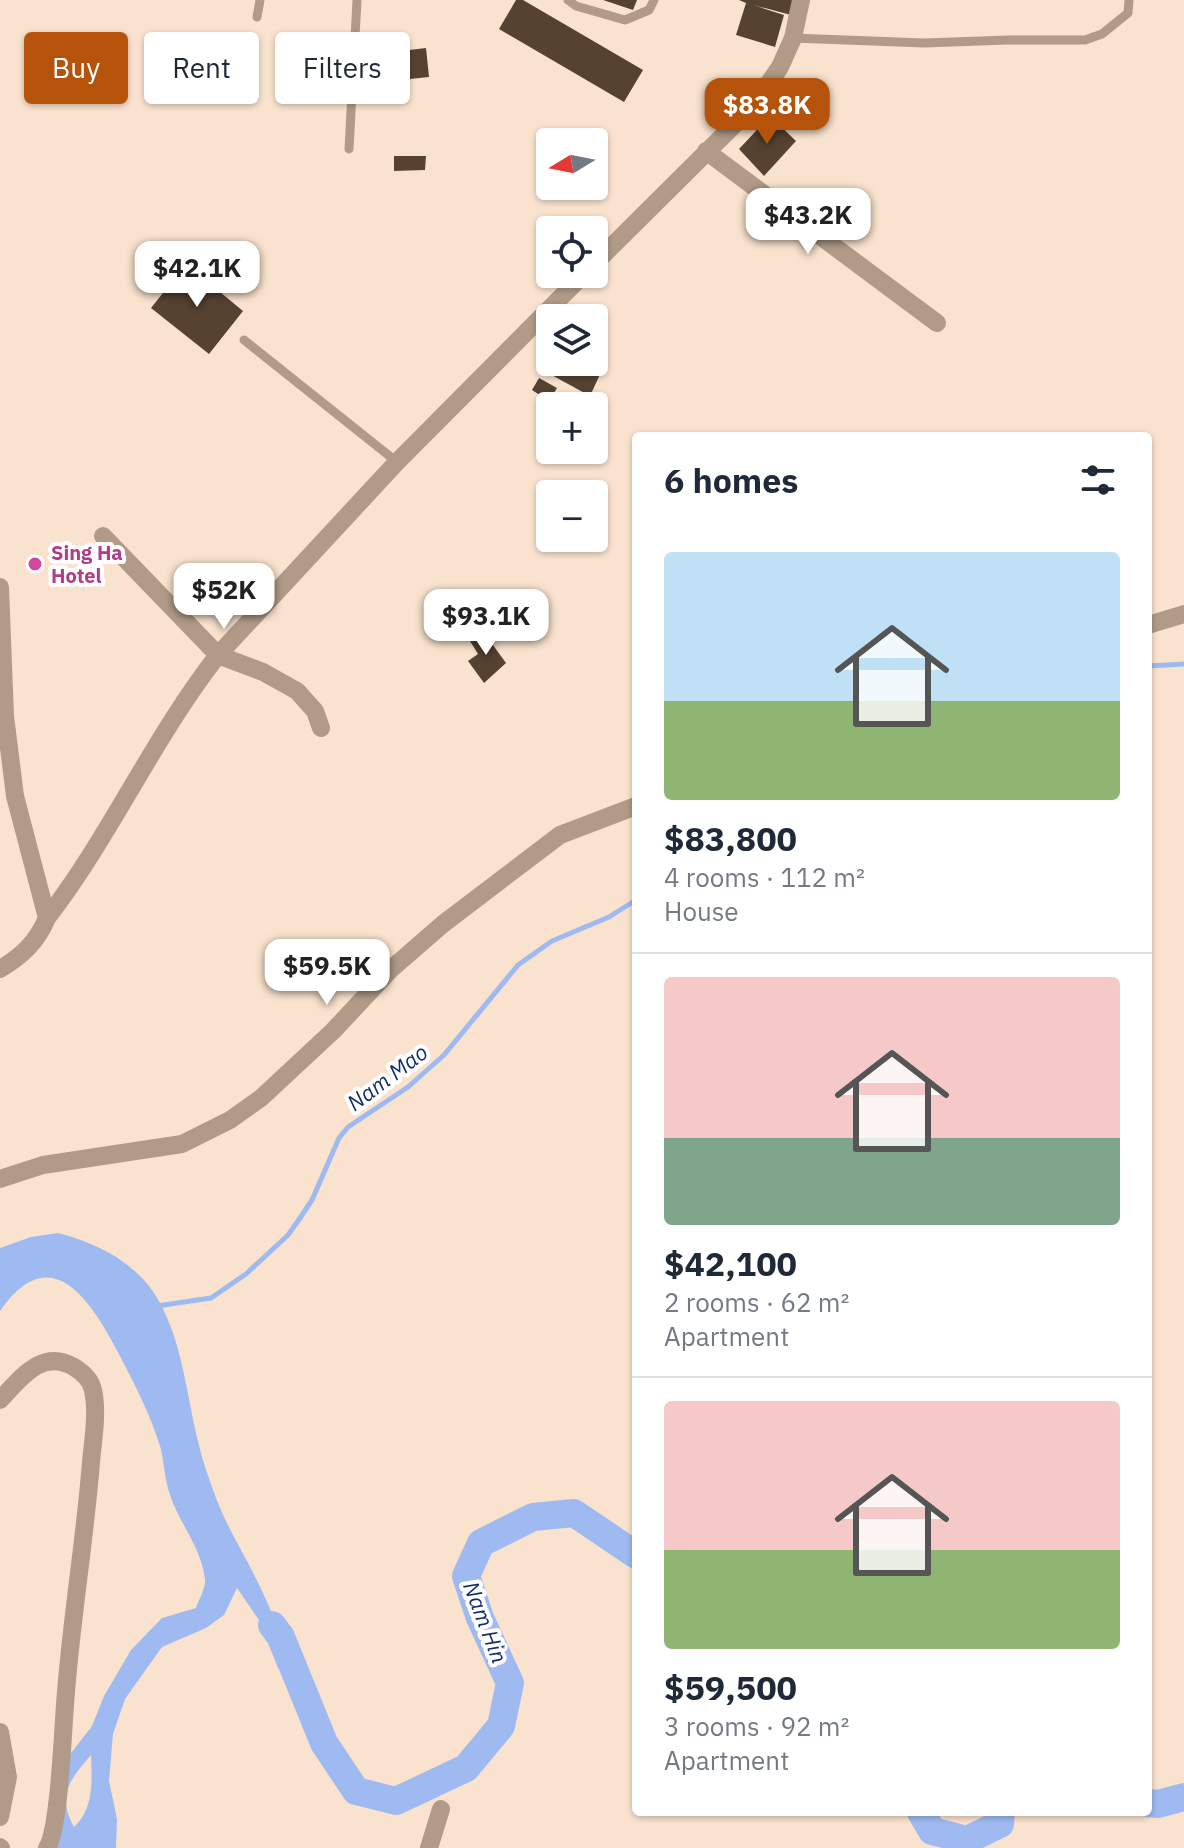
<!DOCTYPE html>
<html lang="en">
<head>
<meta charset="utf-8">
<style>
	:root { --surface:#fff; --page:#f6f6f7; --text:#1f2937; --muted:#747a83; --line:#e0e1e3; --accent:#b45309 }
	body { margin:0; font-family:"IBM Plex Sans",sans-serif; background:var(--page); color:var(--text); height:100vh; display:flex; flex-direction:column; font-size:30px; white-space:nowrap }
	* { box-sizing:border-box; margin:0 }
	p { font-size:26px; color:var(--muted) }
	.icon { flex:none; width:44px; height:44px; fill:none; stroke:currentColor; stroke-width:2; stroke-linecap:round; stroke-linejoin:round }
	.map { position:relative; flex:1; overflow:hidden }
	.panel { position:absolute; left:632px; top:432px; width:520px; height:1384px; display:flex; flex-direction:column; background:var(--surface); border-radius:8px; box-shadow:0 2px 6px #0004 }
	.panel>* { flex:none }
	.hud { position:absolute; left:24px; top:32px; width:488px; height:72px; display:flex; gap:16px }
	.needle { width:52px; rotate:260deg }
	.controls { position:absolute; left:536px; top:128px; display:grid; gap:16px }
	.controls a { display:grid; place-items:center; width:72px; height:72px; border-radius:8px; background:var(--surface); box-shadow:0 2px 6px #0004; font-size:40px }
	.price { position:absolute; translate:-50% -68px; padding:0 18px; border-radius:16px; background:#fff; color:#222; font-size:26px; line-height:52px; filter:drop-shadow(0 2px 4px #0008) }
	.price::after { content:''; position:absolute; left:50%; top:48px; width:24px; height:18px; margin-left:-12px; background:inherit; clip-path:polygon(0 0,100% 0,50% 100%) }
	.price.on { background:var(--accent); color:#fff }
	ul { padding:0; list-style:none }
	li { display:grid; align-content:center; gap:16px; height:424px; padding:0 32px }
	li+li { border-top:2px solid var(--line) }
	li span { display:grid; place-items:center; height:248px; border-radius:8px; color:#555 }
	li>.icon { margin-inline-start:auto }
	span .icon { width:144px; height:144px; fill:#fffc; stroke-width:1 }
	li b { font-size:34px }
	h2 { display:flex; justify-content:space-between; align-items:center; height:96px; padding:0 32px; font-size:34px }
	.chip { padding:0 28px; border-radius:8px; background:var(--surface); box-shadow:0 2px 6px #0004; font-size:28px; line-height:72px }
	.chip.on { background:var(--accent); color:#fff }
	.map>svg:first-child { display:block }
</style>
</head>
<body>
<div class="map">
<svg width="1184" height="1848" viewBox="0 0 1184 1848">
	<rect width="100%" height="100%" fill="#fae3ce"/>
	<path fill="#9ebaf1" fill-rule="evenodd" d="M58,1233C94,1242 133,1261 154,1293C183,1338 186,1395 199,1445C203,1463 210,1481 216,1498C228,1530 248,1560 262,1591C277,1623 289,1655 297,1689L278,1668L259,1620L237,1588L224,1615L206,1628L162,1647L125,1699L113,1734L109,1781L117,1819L116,1848H50L47,1840L48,1803L64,1762L92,1726L104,1696L131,1650L162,1618L196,1608C199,1599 206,1588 205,1579C201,1545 176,1520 168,1488C164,1474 164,1460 160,1446C150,1414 135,1385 120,1356C93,1305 53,1235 0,1311V1248L31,1237ZM91,1755C92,1780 94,1809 74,1827C57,1796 69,1780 91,1755Z"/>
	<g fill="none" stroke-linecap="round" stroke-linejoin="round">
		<path stroke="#9ebaf1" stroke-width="5" d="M1148,666L1184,664
			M157,1306L211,1298L246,1274L288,1235L298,1221L312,1200L339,1138L348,1127L408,1087L444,1055L518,965L552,941L609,917L636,900"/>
		<path stroke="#9ebaf1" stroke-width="28" d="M272,1625L281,1637L324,1743L356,1791L396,1801L466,1768L501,1726L510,1683L480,1618L466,1576L481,1543L533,1517L574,1513L636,1555
			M1148,1803L1158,1804L1184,1797
			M921,1812L932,1831L967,1840L1000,1824L1001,1812"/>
	</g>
	<path fill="#554231" d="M516,0H523L643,70L624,102L499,29Z
		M603,0H637L633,10Z
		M739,0H794L791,15L753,5L784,15L775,47L736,35L746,3Z
		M426,48L429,77L410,79L409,50Z
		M770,116L796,141L764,176L739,149Z
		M394,156H426L425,170L394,171Z
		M186,264L243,311L209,354L151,308Z
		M550,341V362H587L602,370L590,396L537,367Z
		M539,378L557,388L549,401L532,390Z
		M482,630L506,663L484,683L468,661L478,654L470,641Z"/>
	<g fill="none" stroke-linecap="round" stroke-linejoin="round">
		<path stroke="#b19b88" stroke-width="9" d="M568,0L576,6L625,20L649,10L654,0
			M257,17L260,0
			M793,38L924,43L1008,40H1085L1102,34L1128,13L1129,0
			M349,149L357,0
			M244,340L397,462"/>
		<path stroke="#b19b88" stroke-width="18" d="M706,151L937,323
			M594,264L741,118L766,87L780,67L793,38L801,0
			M103,536L218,655L263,672L297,691L315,711L321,728
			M0,587L5,716L15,796L47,918C37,942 22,956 0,969
			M1148,625L1184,614
			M47,918C111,835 153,738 218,655L397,462L584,274
			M0,1179L43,1165L182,1144L230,1120L261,1098L333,1031L390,970L443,924L560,835L636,806
			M0,1400C21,1378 42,1348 74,1367C82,1372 91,1380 93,1390C98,1413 93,1439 91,1462C85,1539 72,1615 66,1692C63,1722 60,1828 47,1848
			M0,1732L8,1777L0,1817
			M0,1847L1,1848
			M429,1848L441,1809"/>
	</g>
	<circle fill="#d1479c" stroke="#fff" stroke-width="3" cx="35" cy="564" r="8"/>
	<g text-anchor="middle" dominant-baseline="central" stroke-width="8" stroke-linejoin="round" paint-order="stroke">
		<g font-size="20" font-weight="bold" fill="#b23c85" stroke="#fff" text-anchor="start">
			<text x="51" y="552">Sing Ha<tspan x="51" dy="23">Hotel</tspan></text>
		</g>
		<g font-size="22" font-style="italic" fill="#132e6c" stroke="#fff">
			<text transform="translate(387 1077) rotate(-37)">Nam Mao</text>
			<text transform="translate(486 1622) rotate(69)">Nam Hin</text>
		</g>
	</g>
</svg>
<div class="controls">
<a><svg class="needle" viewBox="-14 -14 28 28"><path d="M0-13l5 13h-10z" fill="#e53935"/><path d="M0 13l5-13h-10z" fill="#747a83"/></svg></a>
<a><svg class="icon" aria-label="locate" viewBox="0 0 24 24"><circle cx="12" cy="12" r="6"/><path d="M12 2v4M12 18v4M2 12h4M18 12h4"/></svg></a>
<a><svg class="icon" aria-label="layers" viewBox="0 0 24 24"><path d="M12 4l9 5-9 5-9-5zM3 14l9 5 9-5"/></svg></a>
<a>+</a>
<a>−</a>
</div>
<b class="price on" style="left:767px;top:146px">$83.8K</b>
<b class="price" style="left:808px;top:256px">$43.2K</b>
<b class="price" style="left:197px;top:309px">$42.1K</b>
<b class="price" style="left:224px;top:631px">$52K</b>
<b class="price" style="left:486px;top:657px">$93.1K</b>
<b class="price" style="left:327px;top:1007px">$59.5K</b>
<div class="hud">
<a class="chip on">Buy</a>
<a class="chip">Rent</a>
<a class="chip">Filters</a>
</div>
<section class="panel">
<h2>6 homes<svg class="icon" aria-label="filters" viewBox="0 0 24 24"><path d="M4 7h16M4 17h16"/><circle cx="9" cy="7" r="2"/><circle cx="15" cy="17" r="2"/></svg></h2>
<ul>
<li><span style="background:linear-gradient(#bfe0f5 60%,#8fb573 0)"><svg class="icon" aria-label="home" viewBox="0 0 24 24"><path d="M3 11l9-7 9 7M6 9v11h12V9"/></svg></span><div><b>$83,800</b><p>4 rooms · 112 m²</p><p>House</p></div></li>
<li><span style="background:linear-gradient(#f6c9c9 65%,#7fa58c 0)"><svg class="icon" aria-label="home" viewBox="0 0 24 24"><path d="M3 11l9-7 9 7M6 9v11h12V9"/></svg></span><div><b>$42,100</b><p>2 rooms · 62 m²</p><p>Apartment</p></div></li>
<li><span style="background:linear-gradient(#f6c9c9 60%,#8fb573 0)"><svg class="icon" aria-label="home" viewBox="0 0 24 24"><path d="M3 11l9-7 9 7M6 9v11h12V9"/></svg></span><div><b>$59,500</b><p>3 rooms · 92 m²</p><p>Apartment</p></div></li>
</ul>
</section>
</div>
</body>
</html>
